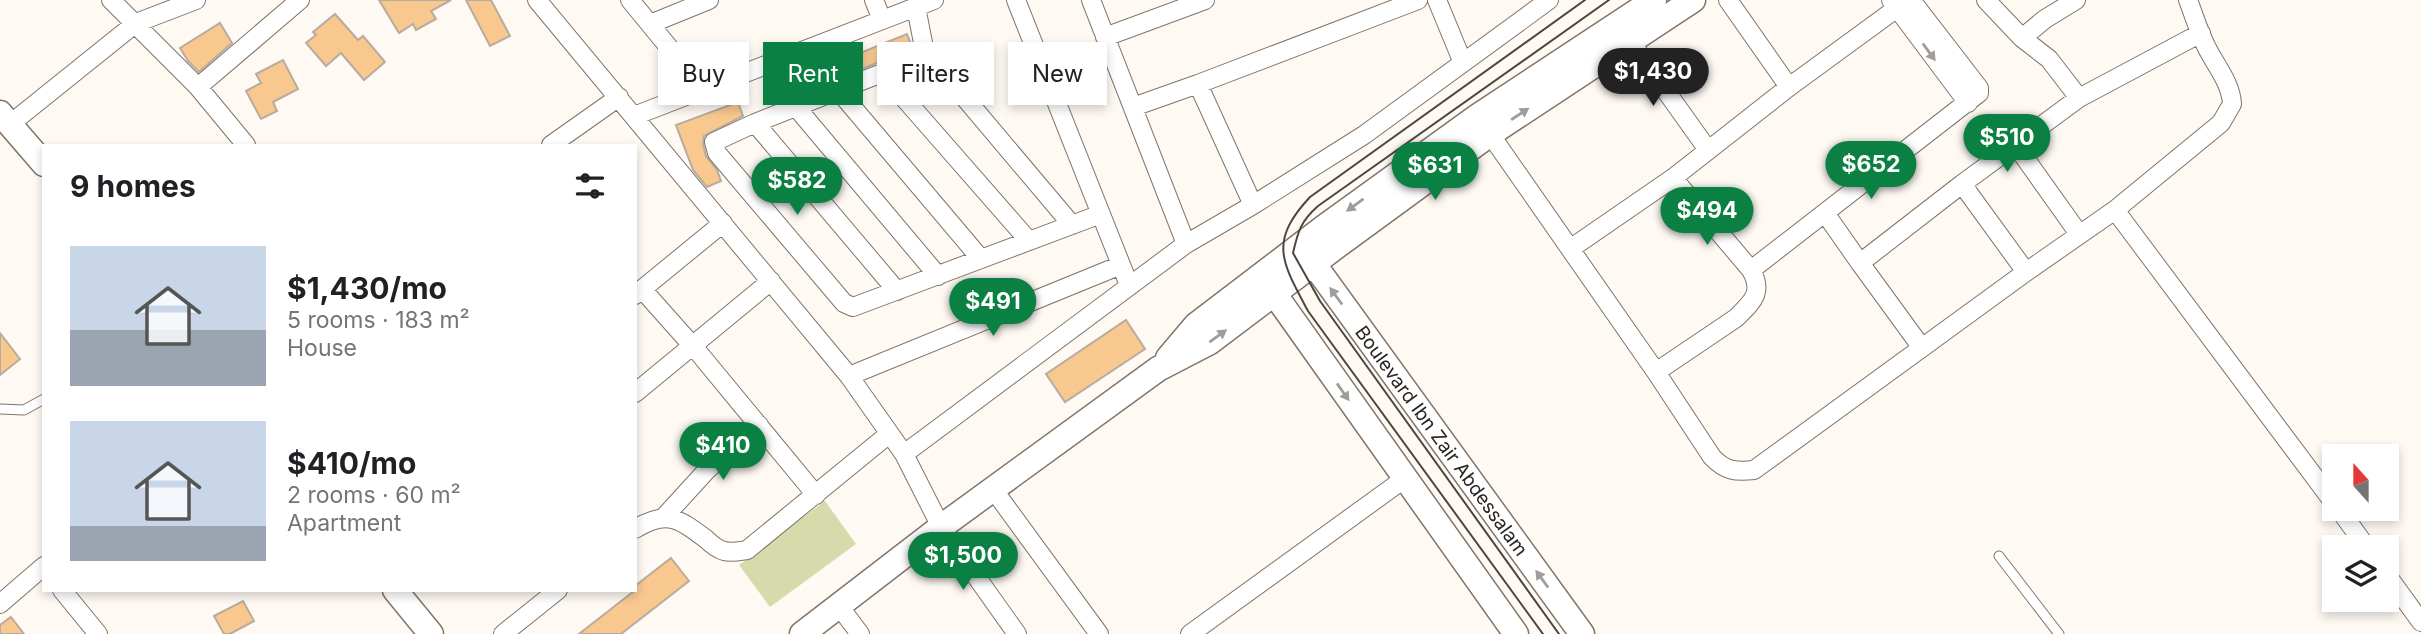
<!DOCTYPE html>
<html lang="en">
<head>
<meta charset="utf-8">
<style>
	:root { --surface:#fff; --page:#f2f2f2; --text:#202124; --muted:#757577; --accent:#0b8043 }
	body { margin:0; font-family:Inter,sans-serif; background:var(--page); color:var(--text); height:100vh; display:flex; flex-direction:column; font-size:26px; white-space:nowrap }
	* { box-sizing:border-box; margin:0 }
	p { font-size:23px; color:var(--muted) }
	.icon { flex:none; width:38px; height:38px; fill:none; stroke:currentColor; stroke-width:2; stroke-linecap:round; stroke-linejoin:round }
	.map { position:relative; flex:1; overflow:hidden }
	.drawer { position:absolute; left:42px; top:144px; width:595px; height:448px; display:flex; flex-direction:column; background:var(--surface); border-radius:0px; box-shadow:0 4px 10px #0003 }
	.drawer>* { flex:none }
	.hud { position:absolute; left:658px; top:42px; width:665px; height:63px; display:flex; gap:14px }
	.needle { width:46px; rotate:339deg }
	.buttons { position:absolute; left:2322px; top:444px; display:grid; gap:14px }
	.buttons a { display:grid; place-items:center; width:77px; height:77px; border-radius:0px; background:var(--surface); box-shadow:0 4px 10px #0003; font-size:35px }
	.price { position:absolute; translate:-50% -60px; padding:0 16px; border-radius:24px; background:var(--accent); color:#fff; font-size:23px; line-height:46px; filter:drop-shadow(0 2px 4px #0008) }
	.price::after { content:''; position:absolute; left:50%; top:42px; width:21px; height:16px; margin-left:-10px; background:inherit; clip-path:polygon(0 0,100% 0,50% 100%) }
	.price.current { background:#222; color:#fff }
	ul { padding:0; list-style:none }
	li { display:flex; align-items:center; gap:21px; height:175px; padding:0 28px }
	li span { display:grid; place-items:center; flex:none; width:196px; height:140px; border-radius:0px; color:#555 }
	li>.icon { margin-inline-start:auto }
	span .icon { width:84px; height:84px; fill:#fffc; stroke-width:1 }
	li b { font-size:30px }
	h2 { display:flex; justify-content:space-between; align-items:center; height:84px; padding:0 28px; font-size:30px }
	.pill { padding:0 24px; border-radius:0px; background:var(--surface); box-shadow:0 4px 10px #0003; font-size:24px; line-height:63px }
	.pill.current { background:var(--accent); color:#fff }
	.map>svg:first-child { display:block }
</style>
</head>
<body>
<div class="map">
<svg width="2421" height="634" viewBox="0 0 2421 634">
	<rect width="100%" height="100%" fill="#fef9f3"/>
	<path fill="#d6dbab" d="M825,501L856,544L770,607L739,565Z"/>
	<path fill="#f8c88f" stroke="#b8ac9e" stroke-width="2" d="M379,0H451L431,11L436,19L416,30L413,24L399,33Z
		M466,0H491L510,36L490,46Z
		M335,14L358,40L363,36L385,62L364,80L341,53L326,66L306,43L316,35L313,32Z
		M220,23L232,43L199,72L188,61L180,48Z
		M907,34L913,49L777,102L771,89Z
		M283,60L298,89L273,102L277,111L261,119L246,91L261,83L256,74Z
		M738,102L743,116L704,136L703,144L706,156L717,170L721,181L707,187L693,170L676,125Z
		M1126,320L1145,349L1065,402L1046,374Z
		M0,333L20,359L0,375Z
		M671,558L689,581L621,634H579L634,591L635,586Z
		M243,601L254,621L230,634H224L214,616Z
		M11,617L24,634H0V625Z"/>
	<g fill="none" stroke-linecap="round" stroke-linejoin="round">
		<defs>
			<path id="lane" d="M0,409L24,410L44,399
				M1999,556L2059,634"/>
			<path id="street" d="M111,0L198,87L246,145
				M537,0L849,376L904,454L941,527L1017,634
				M630,0L703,89
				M874,0L882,20
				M1016,0L1129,285
				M1091,0L1186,244
				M1437,0L1463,63
				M1728,0L1789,87
				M1891,0L1968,103
				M1986,0L2022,38L2049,59L2079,98
				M2188,0C2194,15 2199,33 2207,48C2216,66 2231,83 2232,104L2221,123L2115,210L2334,503
				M916,7L926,58
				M650,24L709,0
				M1105,37L1205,0
				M2022,38L2045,19L2076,0
				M1631,42L1708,150
				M882,73L1029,241
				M1198,84L1253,205
				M198,87L300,0
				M838,90L981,259
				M796,107L938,276
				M1133,107L1198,84L1418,0
				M634,116L934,0
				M755,123L897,291
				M9,125L136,23L196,0
				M1490,134L1656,372L1712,457C1725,471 1736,472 1754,470L2026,272L2115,210
				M2015,144L2079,234
				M551,145L619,97
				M1962,184L2026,272
				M1825,213L1860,263
				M1072,225L932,59L920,58L882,73L755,123L714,142L717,153L844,303L853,307L1101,214
				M1570,249L1673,178L1789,87L1908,0
				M1751,270L1979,93V88L1911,0
				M642,289L698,352L816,495
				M635,295L723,223
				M1922,348L1860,263L1962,184L2079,98L2201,33
				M1656,372L1736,318C1752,302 1764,293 1751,270L1673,178
				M849,376L1121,265
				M635,393L771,281
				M904,454L1186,244L1253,205L1364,135L1549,0
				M993,489L1099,634
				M2339,509L2367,548
				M665,516L707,470L759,425
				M635,529C667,510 678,518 706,539C711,544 717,549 724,551C732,553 740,551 747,550L889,434
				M2387,575L2421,622
				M62,590L98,634
				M0,604L44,566
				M839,606L860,634
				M503,634L558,590
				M1190,634L1404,479"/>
			<g id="secondary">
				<path d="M0,113L44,164"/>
				<path id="s1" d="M1305,252L1582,634"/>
				<path d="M1266,282L1516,634"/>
				<path d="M1168,358L1196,325L1323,228L1478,116L1654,0"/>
				<path d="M395,590L431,634"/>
				<path d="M802,634L941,527L1158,369L1210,342L1337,246L1490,134L1693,0"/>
			</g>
		</defs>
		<use href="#lane" stroke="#817468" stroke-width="11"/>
		<use href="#street" stroke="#817468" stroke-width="20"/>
		<use href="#secondary" stroke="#817468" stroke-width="27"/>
		<use href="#lane" stroke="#fff" stroke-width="9"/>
		<use href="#street" stroke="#fff" stroke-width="18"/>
		<use href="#secondary" stroke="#fff" stroke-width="24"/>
		<path stroke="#4b4641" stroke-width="2" d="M1543,634L1308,311C1282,262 1268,242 1310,197L1585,0
			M1559,634L1320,301L1293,253C1298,231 1301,221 1318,206L1609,0"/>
	</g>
	<defs><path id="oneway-solid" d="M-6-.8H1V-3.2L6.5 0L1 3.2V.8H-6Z" transform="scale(1.75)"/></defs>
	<g fill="#9f9d9b">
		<use href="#oneway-solid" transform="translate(1929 52) rotate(54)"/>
		<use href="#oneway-solid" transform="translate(1520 114) rotate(-33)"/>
		<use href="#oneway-solid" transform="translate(1355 205) rotate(144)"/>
		<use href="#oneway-solid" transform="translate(1336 296) rotate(-126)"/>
		<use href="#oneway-solid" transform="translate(1218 336) rotate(-36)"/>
		<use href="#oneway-solid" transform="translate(1343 392) rotate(55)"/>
		<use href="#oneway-solid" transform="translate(1542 579) rotate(-126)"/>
	</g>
	<g text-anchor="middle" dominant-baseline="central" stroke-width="7" stroke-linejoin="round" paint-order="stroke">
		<g font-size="19" fill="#2a2520" stroke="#fef9f3">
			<text stroke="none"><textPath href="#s1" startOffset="233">Boulevard Ibn Zair Abdessalam</textPath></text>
		</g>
	</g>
</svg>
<div class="buttons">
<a><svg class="needle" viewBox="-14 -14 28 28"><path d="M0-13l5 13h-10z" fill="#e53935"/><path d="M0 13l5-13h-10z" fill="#757577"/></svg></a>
<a><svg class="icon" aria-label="layers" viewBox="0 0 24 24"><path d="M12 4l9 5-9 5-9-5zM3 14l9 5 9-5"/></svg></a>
</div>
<b class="price current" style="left:1653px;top:108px">$1,430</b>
<b class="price" style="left:2007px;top:174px">$510</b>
<b class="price" style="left:1871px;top:201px">$652</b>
<b class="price" style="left:1435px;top:202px">$631</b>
<b class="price" style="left:797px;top:217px">$582</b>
<b class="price" style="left:1707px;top:247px">$494</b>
<b class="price" style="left:993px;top:338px">$491</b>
<b class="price" style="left:723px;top:482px">$410</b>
<b class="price" style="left:963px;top:592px">$1,500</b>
<div class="hud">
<a class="pill">Buy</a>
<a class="pill current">Rent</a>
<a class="pill">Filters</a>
<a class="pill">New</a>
</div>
<section class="drawer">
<h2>9 homes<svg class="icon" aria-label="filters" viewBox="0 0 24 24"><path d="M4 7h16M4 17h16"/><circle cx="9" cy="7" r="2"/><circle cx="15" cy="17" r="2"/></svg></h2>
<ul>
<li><span style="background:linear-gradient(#c9d6e8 60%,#9aa5b1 0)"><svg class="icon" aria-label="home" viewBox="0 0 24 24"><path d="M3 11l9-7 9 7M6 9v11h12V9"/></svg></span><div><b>$1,430/mo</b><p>5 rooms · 183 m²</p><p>House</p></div></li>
<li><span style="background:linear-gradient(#c9d6e8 75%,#9aa5b1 0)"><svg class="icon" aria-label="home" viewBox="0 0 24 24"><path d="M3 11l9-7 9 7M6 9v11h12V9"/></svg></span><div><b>$410/mo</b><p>2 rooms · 60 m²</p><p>Apartment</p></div></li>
</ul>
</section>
</div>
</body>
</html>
